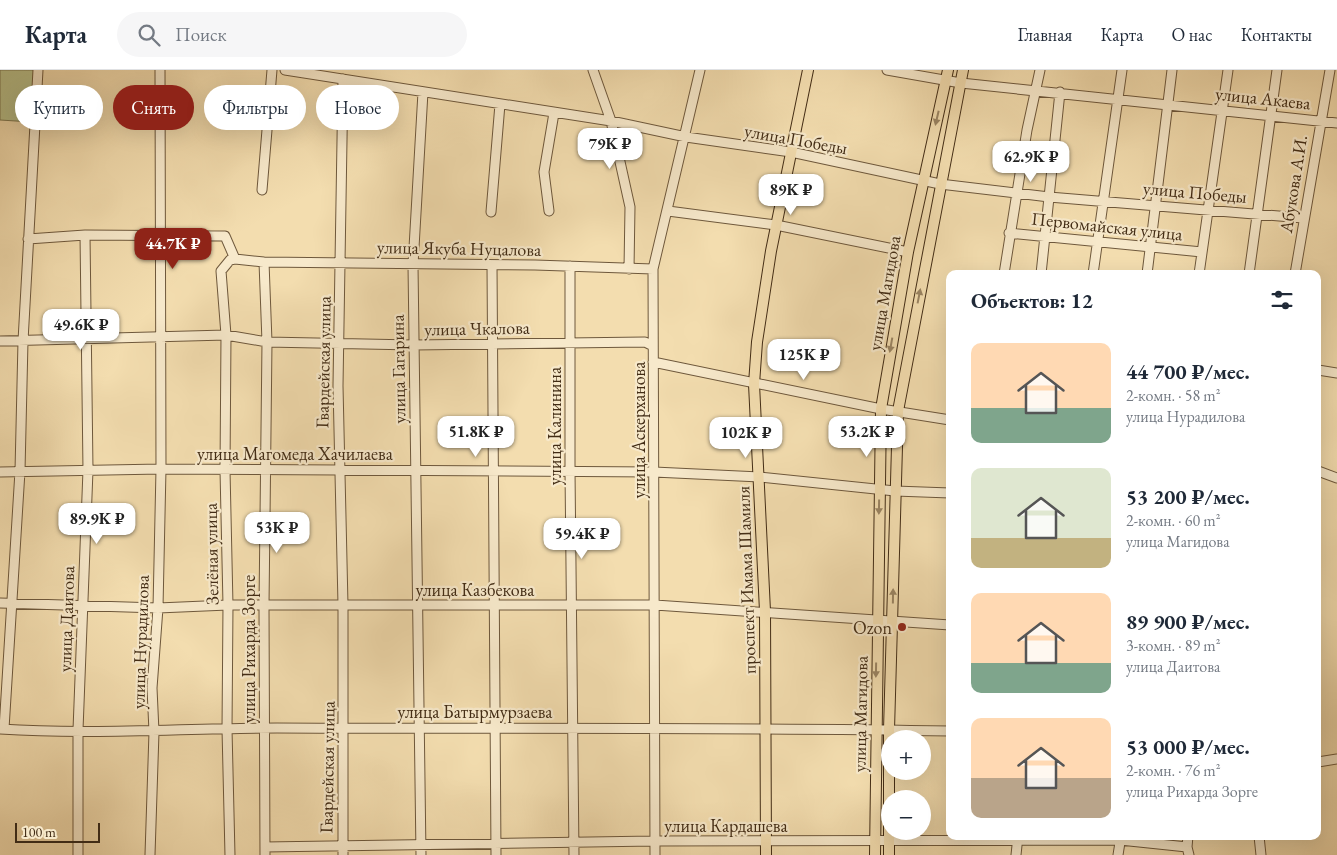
<!DOCTYPE html>
<html lang="ru">
<head>
<meta charset="utf-8">
<style>
	:root { --surface:#fff; --page:#f6f6f7; --text:#1f2937; --muted:#747a83; --line:#e0e1e3; --accent:#8f2418 }
	body { margin:0; font-family:"EB Garamond",serif; background:var(--page); color:var(--text); height:100vh; display:flex; flex-direction:column; font-size:19px; white-space:nowrap }
	* { box-sizing:border-box; margin:0 }
	p { font-size:16px; color:var(--muted) }
	.icon { flex:none; width:28px; height:28px; fill:none; stroke:currentColor; stroke-width:2; stroke-linecap:round; stroke-linejoin:round }
	.map { position:relative; flex:1; overflow:hidden }
	.panel { position:absolute; left:946px; top:200px; width:375px; height:570px; display:flex; flex-direction:column; background:var(--surface); border-radius:10px; box-shadow:0 5px 20px #0002 }
	.panel>* { flex:none }
	.hud { position:absolute; left:15px; top:15px; width:475px; height:45px; display:flex; gap:10px }
	.buttons { position:absolute; left:881px; top:660px; display:grid; gap:10px }
	.buttons a { display:grid; place-items:center; width:50px; height:50px; border-radius:50%; background:var(--surface); box-shadow:0 5px 20px #0002; font-size:25px }
	.scale { position:absolute; left:15px; bottom:12px; width:85px; box-sizing:border-box; padding-left:5px; border:2px solid #422c15; border-top:0; font-size:14px; line-height:18px; white-space:nowrap; color:#422c15; -webkit-text-stroke:4px #f7e9cb; paint-order:stroke }
	.price { position:absolute; translate:-50% -42px; padding:0 11px; border-radius:10px; background:#fff; color:#222; font-size:16px; line-height:32px; filter:drop-shadow(0 1px 2px #0008) }
	.price::after { content:''; position:absolute; left:50%; top:30px; width:15px; height:11px; margin-left:-8px; background:inherit; clip-path:polygon(0 0,100% 0,50% 100%) }
	.price.on { background:var(--accent); color:#fff }
	ul { padding:0; list-style:none }
	li { display:flex; align-items:center; gap:15px; height:125px; padding:0 25px }
	li span { display:grid; place-items:center; flex:none; width:140px; height:100px; border-radius:10px; color:#555 }
	li>.icon { margin-inline-start:auto }
	span .icon { width:60px; height:60px; fill:#fffc; stroke-width:1 }
	li b { font-size:21px }
	h2 { display:flex; justify-content:space-between; align-items:center; height:60px; padding:0 25px; font-size:21px }
	.chip { padding:0 18px; border-radius:22px; background:var(--surface); box-shadow:0 5px 20px #0002; font-size:18px; line-height:45px }
	.chip.on { background:var(--accent); color:#fff }
	header { display:flex; align-items:center; gap:30px; box-sizing:border-box; height:70px; padding:0 25px; background:var(--surface); border-bottom:1px solid var(--line) }
	header strong { font-size:24px }
	nav { display:flex; gap:28px; margin-inline-start:auto; font-size:18px }
	.search { width:350px; height:45px; background:var(--page); display:flex; align-items:center; gap:12px; box-sizing:border-box; padding:0 18px; border-radius:28px; color:var(--muted); font-size:19px }
	.map>svg:first-child { display:block }
</style>
</head>
<body>
<header>
<strong>Карта</strong>
<div class="search"><svg class="icon" aria-label="search" viewBox="0 0 24 24"><circle cx="10" cy="10" r="6"/><path d="M15 15l6 6"/></svg>Поиск</div>
<nav><a>Главная</a><a>Карта</a><a>О нас</a><a>Контакты</a></nav>
</header>
<div class="map">
<svg width="1337" height="785" viewBox="0 0 1337 785">
	<rect width="100%" height="100%" fill="#f3ddaf"/>
	<filter id="stains"><feTurbulence type="fractalNoise" baseFrequency=".004" numOctaves="4"/><feColorMatrix values="0 0 0 0 .2 0 0 0 0 .09 0 0 0 0 .02 0 0 0 .5 -.17"/></filter>
	<radialGradient id="worn" r=".72"><stop offset=".6" stop-color="#630" stop-opacity="0"/><stop offset="1" stop-color="#630" stop-opacity=".3"/></radialGradient>
	<path fill="#b8c28d" stroke="#7d7751" d="M0,0H35L32,52L0,50Z"/>
	<g fill="none" stroke-linecap="round" stroke-linejoin="round">
		<defs>
			<path id="minor" d="M285,0L611,51L686,67L791,82L940,114L1049,127L1303,148
				M593,0L611,51L630,137L629,199
				M887,0L961,13L1337,53
				M262,120L272,0
				M549,141L544,102L554,43
				M668,141L776,155L908,182
				M491,142L500,34
				M1009,163L1202,182
				M28,169L85,165L225,166L235,189
				M235,189L264,192L535,195L653,199
				M264,192L267,272L264,536L265,785
				M492,195L496,785
				M570,196V400L574,785
				M1004,204L1027,60L1040,0
				M1041,204L1060,22
				M1093,204L1122,0
				M1147,204L1172,0
				M1199,204L1228,0
				M1249,204L1277,0
				M1295,204L1330,0
				M0,271L226,265L267,272L414,275L645,272L653,276
				M653,292L881,339L950,350
				M1318,300L1337,303
				M1318,401L1337,408
				M0,402L161,399L654,402L760,407L895,421L950,423
				M0,533L158,538L228,535H655L950,555
				M0,659C92,665 185,658 277,658C501,659 726,657 950,661
				M4,659L20,401L23,271L38,0
				M1318,692L1337,689
				M1188,766L1187,777L1189,785
				M1259,766L1261,785
				M265,777L654,771L1120,770L1187,777
				M78,785V660L88,400L85,165
				M150,785L154,662L152,618L158,538L161,399L160,0
				M230,785L227,659L228,535L225,400L226,265L221,201L230,190L235,189
				M343,785V535L338,316L343,9
				M421,785L413,195L423,22
				M655,785L653,199L700,0
				M1016,785L1018,766
				M1118,785L1121,766"/>
			<path id="major" d="M766,785L765,541L754,314L757,272L771,181L808,0
				M875,785L881,339L908,182L948,0
				M889,785V660L898,341L963,0"/>
		</defs>
		<use href="#minor" stroke="#6e583c" stroke-width="11"/>
		<use href="#major" stroke="#422c15" stroke-width="12"/>
		<use href="#minor" stroke="#f7e9cb" stroke-width="9"/>
		<use href="#major" stroke="#f3ddaf" stroke-width="10"/>
	</g>
	<defs><path id="oneway-solid" d="M-6-.8H1V-3.2L6.5 0L1 3.2V.8H-6Z" transform="scale(1.25)"/></defs>
	<g fill="#9a8462">
		<use href="#oneway-solid" transform="translate(937 48) rotate(103)"/>
		<use href="#oneway-solid" transform="translate(919 226) rotate(-79)"/>
		<use href="#oneway-solid" transform="translate(891 275) rotate(100)"/>
		<use href="#oneway-solid" transform="translate(879 437) rotate(91)"/>
		<use href="#oneway-solid" transform="translate(893 526) rotate(-89)"/>
		<use href="#oneway-solid" transform="translate(876 600) rotate(91)"/>
	</g>
	<circle fill="#8f2418" stroke="#f7e9cb" stroke-width="2" cx="902" cy="557" r="5"/>
	<g text-anchor="middle" dominant-baseline="central" stroke-width="4.5" stroke-linejoin="round" paint-order="stroke">
		<g font-size="18" fill="#422c15" stroke="#f7e9cb">
			<text transform="translate(1263 28) rotate(6)">улица Акаева</text>
			<text transform="translate(796 69) rotate(10)">улица Победы</text>
			<text transform="translate(1293 114) rotate(-81)">Абукова А.И.</text>
			<text transform="translate(1195 122) rotate(5)">улица Победы</text>
			<text transform="translate(1107 156) rotate(6)">Первомайская улица</text>
			<text transform="translate(459 178) rotate(1)">улица Якуба Нуцалова</text>
			<text transform="translate(884 223) rotate(-80)">улица Магидова</text>
			<text transform="translate(477 258) rotate(-1)">улица Чкалова</text>
			<text transform="translate(323 292) rotate(-89)">Гвардейская улица</text>
			<text transform="translate(398 299) rotate(-91)">улица Гагарина</text>
			<text transform="translate(554 356) rotate(-90)">улица Калинина</text>
			<text transform="translate(638 360) rotate(-90)">улица Аскерханова</text>
			<text x="295" y="383">улица Магомеда Хачилаева</text>
			<text transform="translate(211 484) rotate(-91)">Зелёная улица</text>
			<text transform="translate(746 510) rotate(-92)">проспект Имама Шамиля</text>
			<text x="475" y="519">улица Казбекова</text>
			<text transform="translate(66 549) rotate(-88)">улица Даитова</text>
			<text transform="translate(140 572) rotate(-88)">улица Нурадилова</text>
			<text transform="translate(248 579) rotate(-90)">улица Рихарда Зорге</text>
			<text x="475" y="641">улица Батырмурзаева</text>
			<text transform="translate(860 644) rotate(-89)">улица Магидова</text>
			<text transform="translate(327 697) rotate(-89)">Гвардейская улица</text>
			<text x="726" y="755">улица Кардашева</text>
		</g>
		<g font-size="18" fill="#422c15" stroke="#f7e9cb" text-anchor="end">
			<text x="892" y="557">Ozon</text>
		</g>
	</g>
	<rect width="100%" height="100%" filter="url(#stains)"/>
	<rect width="100%" height="100%" fill="url(#worn)"/>
</svg>
<div class="buttons">
<a>+</a>
<a>−</a>
</div>
<div class="scale">100 m</div>
<b class="price" style="left:610px;top:100px">79K ₽</b>
<b class="price" style="left:1031px;top:113px">62.9K ₽</b>
<b class="price" style="left:791px;top:146px">89K ₽</b>
<b class="price on" style="left:173px;top:200px">44.7K ₽</b>
<b class="price" style="left:81px;top:281px">49.6K ₽</b>
<b class="price" style="left:804px;top:311px">125K ₽</b>
<b class="price" style="left:476px;top:388px">51.8K ₽</b>
<b class="price" style="left:867px;top:388px">53.2K ₽</b>
<b class="price" style="left:746px;top:389px">102K ₽</b>
<b class="price" style="left:97px;top:475px">89.9K ₽</b>
<b class="price" style="left:277px;top:484px">53K ₽</b>
<b class="price" style="left:582px;top:490px">59.4K ₽</b>
<div class="hud">
<a class="chip">Купить</a>
<a class="chip on">Снять</a>
<a class="chip">Фильтры</a>
<a class="chip">Новое</a>
</div>
<section class="panel">
<h2>Объектов: 12<svg class="icon" aria-label="filters" viewBox="0 0 24 24"><path d="M4 7h16M4 17h16"/><circle cx="9" cy="7" r="2"/><circle cx="15" cy="17" r="2"/></svg></h2>
<ul>
<li><span style="background:linear-gradient(#ffd9b3 65%,#7fa58c 0)"><svg class="icon" aria-label="home" viewBox="0 0 24 24"><path d="M3 11l9-7 9 7M6 9v11h12V9"/></svg></span><div><b>44 700 ₽/мес.</b><p>2-комн. · 58 m²</p><p>улица Нурадилова</p></div></li>
<li><span style="background:linear-gradient(#dfe7d0 70%,#c2b280 0)"><svg class="icon" aria-label="home" viewBox="0 0 24 24"><path d="M3 11l9-7 9 7M6 9v11h12V9"/></svg></span><div><b>53 200 ₽/мес.</b><p>2-комн. · 60 m²</p><p>улица Магидова</p></div></li>
<li><span style="background:linear-gradient(#ffd9b3 70%,#7fa58c 0)"><svg class="icon" aria-label="home" viewBox="0 0 24 24"><path d="M3 11l9-7 9 7M6 9v11h12V9"/></svg></span><div><b>89 900 ₽/мес.</b><p>3-комн. · 89 m²</p><p>улица Даитова</p></div></li>
<li><span style="background:linear-gradient(#ffd9b3 60%,#b9a48a 0)"><svg class="icon" aria-label="home" viewBox="0 0 24 24"><path d="M3 11l9-7 9 7M6 9v11h12V9"/></svg></span><div><b>53 000 ₽/мес.</b><p>2-комн. · 76 m²</p><p>улица Рихарда Зорге</p></div></li>
</ul>
</section>
</div>
</body>
</html>
